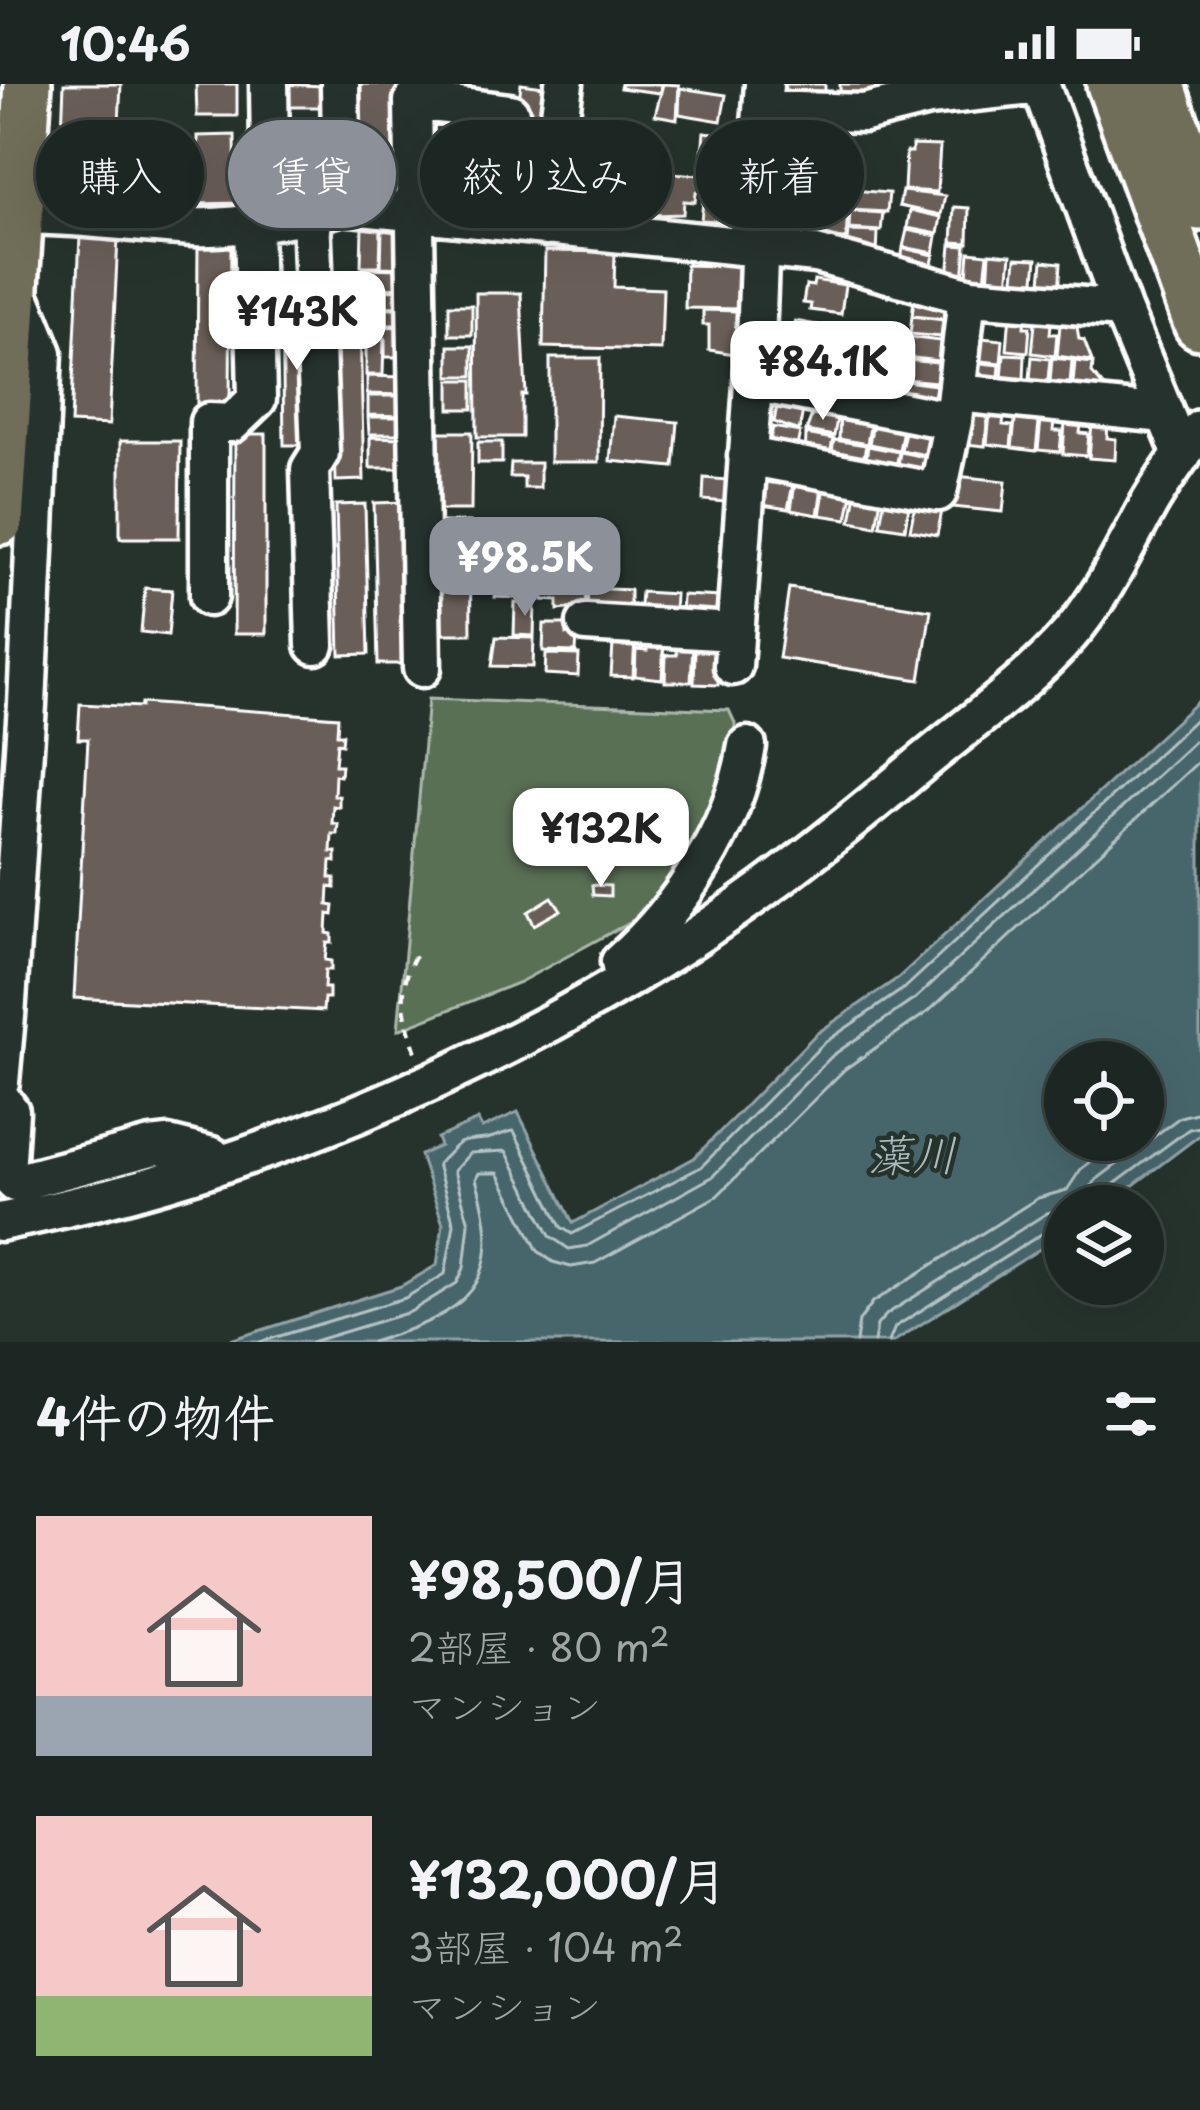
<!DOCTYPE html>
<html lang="ja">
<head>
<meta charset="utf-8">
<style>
	:root { --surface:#1c2622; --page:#29322f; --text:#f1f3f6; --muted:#a0a5a5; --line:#3a4340; --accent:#8c9099 }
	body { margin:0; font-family:"Playpen Sans","Klee One",sans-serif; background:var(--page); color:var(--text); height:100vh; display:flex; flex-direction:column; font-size:45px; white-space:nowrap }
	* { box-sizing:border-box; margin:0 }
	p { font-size:39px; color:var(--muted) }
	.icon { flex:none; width:66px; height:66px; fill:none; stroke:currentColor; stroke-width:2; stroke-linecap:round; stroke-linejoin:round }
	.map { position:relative; height:1258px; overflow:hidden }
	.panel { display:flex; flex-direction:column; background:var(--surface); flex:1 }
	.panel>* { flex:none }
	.guide { position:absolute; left:36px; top:36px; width:1128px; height:108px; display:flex; gap:24px }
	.controls { position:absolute; left:1044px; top:957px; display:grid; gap:24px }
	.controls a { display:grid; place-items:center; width:120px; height:120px; border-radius:50%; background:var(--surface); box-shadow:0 12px 48px #0002,0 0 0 3px var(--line); font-size:60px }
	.price { position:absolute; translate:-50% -102px; padding:0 27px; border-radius:24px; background:#fff; color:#222; font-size:39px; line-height:78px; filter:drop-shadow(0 3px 6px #0008) }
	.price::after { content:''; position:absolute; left:50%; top:72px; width:36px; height:27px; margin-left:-18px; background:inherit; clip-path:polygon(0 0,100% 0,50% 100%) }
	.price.selected { background:var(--accent); color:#fff }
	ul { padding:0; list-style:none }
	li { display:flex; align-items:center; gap:36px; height:300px; padding:0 36px }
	li span { display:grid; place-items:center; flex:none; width:336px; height:240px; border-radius:0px; color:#555 }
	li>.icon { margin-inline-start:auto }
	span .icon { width:144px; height:144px; fill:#fffc; stroke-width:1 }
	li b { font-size:51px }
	h2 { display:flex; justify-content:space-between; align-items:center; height:144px; padding:0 36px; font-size:51px }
	.tag { padding:0 42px; border-radius:54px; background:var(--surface); box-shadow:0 12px 48px #0002,0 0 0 3px var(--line); font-size:42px; line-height:108px }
	.tag.selected { background:var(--accent); color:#fff }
	.status { display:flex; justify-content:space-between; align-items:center; height:84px; padding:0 60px; background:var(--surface); direction:ltr }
	.status svg { height:33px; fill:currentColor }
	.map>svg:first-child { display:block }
</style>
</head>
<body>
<div class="status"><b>10:46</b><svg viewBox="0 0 49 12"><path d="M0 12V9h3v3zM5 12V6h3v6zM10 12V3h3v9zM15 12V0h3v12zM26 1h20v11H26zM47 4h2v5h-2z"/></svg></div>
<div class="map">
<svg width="1200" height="1258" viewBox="0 0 1200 1258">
	<rect width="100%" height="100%" fill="#26332d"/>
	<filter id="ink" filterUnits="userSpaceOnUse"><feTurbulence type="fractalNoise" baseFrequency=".00833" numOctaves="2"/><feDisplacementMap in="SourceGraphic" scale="24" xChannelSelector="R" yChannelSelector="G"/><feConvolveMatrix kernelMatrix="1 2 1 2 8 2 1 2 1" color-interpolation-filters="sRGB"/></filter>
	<g filter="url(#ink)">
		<path fill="#5a7055" stroke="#acb8aa" stroke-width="3" d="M428,615L729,626L735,639L734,679L689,774L652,826L520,898L398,946Z"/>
		<path fill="#46666c" stroke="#90a3a7" stroke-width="3" fill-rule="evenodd" d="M1200,615V1051L1106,1122H1065V1149L893,1258H224L401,1202L437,1181L443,1140L420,1071L440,1062L437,1054L478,1036L482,1044L518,1028L573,1139L694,1074L816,950L898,894ZM1065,978H1143V1056H1065Z"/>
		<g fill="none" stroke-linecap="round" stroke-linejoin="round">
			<path stroke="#b5c2c4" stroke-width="3" d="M1085,1122L1087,1108L1096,1096L1180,1033L1200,1028
				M1100,1122L1105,1107L1189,1045L1200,1043
				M260,1258L405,1214L445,1190L454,1140L437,1080C463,1058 449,1058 485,1055C495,1054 504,1048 514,1047L561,1143L572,1150L701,1083L824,959L906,903L1200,631
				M311,1258L410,1228L457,1199L464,1184L469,1139L454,1087L470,1069L506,1067L550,1152L569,1165L587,1162L712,1093L833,971L916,914L1200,652
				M372,1258C468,1229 508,1201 476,1095L479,1089H498L538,1167L553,1178L571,1183L595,1179L717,1112L845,985L929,927L1200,676
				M856,1258L859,1237L873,1218L1038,1114L1067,1106L1081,1085L1119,1056
				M874,1258L877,1241L887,1230L1047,1129L1065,1125
				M889,1258L895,1243L1054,1142L1065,1140"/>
		</g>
		<path fill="#6a5e59" stroke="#fff" stroke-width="3" d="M64,0H121L117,79H123V89H115V97H107L106,108L89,107L88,117L59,116Z
			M196,0H237V32H197Z
			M281,0L322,2V23H281Z
			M358,0H397L399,102L360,103Z
			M521,0L544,3L541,36L517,33Z
			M621,0H661L660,9L620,4Z
			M663,0L679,1L677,35L655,31Z
			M784,0H825V14H783Z
			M840,0H893V17L840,19Z
			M680,4L726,11L721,37L679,30Z
			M584,29L631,36L618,110L599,107L600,100L595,99L594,105L568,101L575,62L594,65V59L579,57Z
			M704,48L751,53L749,75H738L737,87L749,88L745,139L701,136L704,109L696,108L695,118L684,117L683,130L652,131L656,88L700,91Z
			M235,51L236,119L198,120V52Z
			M289,51H321V110L286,107Z
			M501,59L540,64L537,87L498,82Z
			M912,61L940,62L937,108L904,106L906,68H912Z
			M497,83L537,88L534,111L494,106Z
			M458,86L490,89L486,125L453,121Z
			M786,97L823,99L822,122L785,119Z
			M622,104L649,109L643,142L616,138Z
			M826,105L849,107L846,155L823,154Z
			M852,106L889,109L887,128L851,126Z
			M493,107L532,112L530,129L491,125Z
			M902,107L945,112L941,131L899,122Z
			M788,122L822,124L820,148L782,145L783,128L787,129Z
			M954,123L969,124L968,159L952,158Z
			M910,126L941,133L938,150L907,144Z
			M850,127L883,129L881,147L849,145Z
			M362,144H381L380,182H361Z
			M382,146H398L406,184L381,183Z
			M907,146L937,152L934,169L903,163Z
			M849,147L878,148L877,170L847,168Z
			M80,152L118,154L109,341L71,339Z
			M198,156H231L230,323H197Z
			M951,161L966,162L963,195L948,193Z
			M903,164L934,171L930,188L900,182Z
			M545,167L615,168L614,203L663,205L661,266L543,263Z
			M969,168L988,170L984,205L966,203Z
			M990,169L1011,171L1008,202L988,201Z
			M1016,174L1037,175L1034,206L1013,205Z
			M715,177L743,178L742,225L685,224L686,181L715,182Z
			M1043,177L1061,179L1059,210L1040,209Z
			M363,184L402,185V204L363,203Z
			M814,196L845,201L841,230L810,226L811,220L803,219L806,201L813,202Z
			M363,205L403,206L402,223L363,222Z
			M915,207L945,218L943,235L912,232Z
			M476,209H521L526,311H522V353H477Z
			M282,218H311L313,361H284Z
			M449,221H472V251H449Z
			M364,224H404L403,241H364Z
			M703,226L738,227L741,271L709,266V241H703Z
			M1010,230L1025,232L1024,243H1030L1028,268L1007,266Z
			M912,232L943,236L941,253L910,250Z
			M795,237L822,242L817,267L793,263Z
			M762,238L794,244L792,264L758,258Z
			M1035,239L1051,240L1050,250H1057L1055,272L1032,269Z
			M1060,241L1077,243L1079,255L1084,256L1092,277L1057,272Z
			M368,242L405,243L400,273H385V254H368Z
			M360,245L364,396L336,397L332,246Z
			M822,249L837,251L834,269L819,267Z
			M908,253L940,257L938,277L906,273Z
			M981,254L1003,256L1001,279L971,276L972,259L980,260Z
			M366,255H384L383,291H366Z
			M449,262H473V292H449Z
			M772,265L798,269L794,296L768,288Z
			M802,269L826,274L821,304L797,300Z
			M1004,270L1025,271L1024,295H1016L1014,308L1001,307Z
			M1032,273L1050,275L1047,306L1029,305Z
			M550,274H600L599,378H550Z
			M1052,274L1072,276L1070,300L1064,299L1063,310L1049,309Z
			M828,275L854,279L849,309L823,304Z
			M907,276L938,279L936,298L905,295Z
			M1075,277L1093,279L1092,289L1103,302L1102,314L1072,311Z
			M971,278L1000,281L998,306L969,294Z
			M883,279L904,283L899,314L878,310Z
			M856,280L880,284L875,312L851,307Z
			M367,292L402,293V311L367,310Z
			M450,296H473V325H450Z
			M905,297L936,301L933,324L902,321Z
			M368,312H405V332L368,331Z
			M778,316L804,321L799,347L774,338Z
			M814,325L838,329L834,352L806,347Z
			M968,325L988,327L985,362L965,360Z
			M840,326L871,337L867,360L839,355Z
			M1016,327L1040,329L1036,367L1012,364Z
			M990,330L1004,331L1003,341L1013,342L1011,363L987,360Z
			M614,332L678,338L674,383L610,377Z
			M368,333H407V350H369Z
			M1041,335L1054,336L1053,347H1062L1060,368L1038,366Z
			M1065,338L1081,340L1080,349L1089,350L1087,372L1063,370Z
			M873,339L903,345L899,366L869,360Z
			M907,339L935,344L930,372L901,366Z
			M1092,340L1108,341L1107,354L1116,355L1115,376L1089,374Z
			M773,343L800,348L795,372L768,367Z
			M437,348H472L471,426H436Z
			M235,350H266V550H234Z
			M806,350L833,355L828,381L805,376Z
			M370,353L402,354V384H370Z
			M834,356L866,361L861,387L837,382L839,370L832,368Z
			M120,357H180L179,454H120Z
			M478,358H502V379H478Z
			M868,362L899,368L894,392L864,387Z
			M900,368L931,374L924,400L896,394Z
			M511,379H540V404H524V393H510Z
			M956,392L1006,397L1003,428L952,423Z
			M781,393L794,395L788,425L762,421L766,398L780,400Z
			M704,394L727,396L726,418L703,416Z
			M795,399L822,404L818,431L791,426Z
			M825,401L853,406L847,435L820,431Z
			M856,409L881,414L876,442L851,437Z
			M884,417L909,422L905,445L880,441Z
			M404,418L406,473H402V481H406V503H401V515H406L407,537H402L407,580H378L374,419Z
			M365,420L369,570L340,571L336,421Z
			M915,422L942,427L937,451L910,446Z
			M440,438H470L471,550H440Z
			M511,446L538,447L533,514L495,513V481H487L488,461L511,462Z
			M543,501L586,503L585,523L558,526V517L543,516Z
			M145,504L172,506L168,551L141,548Z
			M588,504L630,506V522L619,521V529L587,527Z
			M789,504L931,526L920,596L779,574Z
			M641,508L675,510L674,533H639Z
			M682,511L721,513L720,532L681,537Z
			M515,519H535L534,552L514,551Z
			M544,540H567V550H577L576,568L543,567Z
			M620,551L635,552L633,593L611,592L613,560Z
			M496,553L534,554L533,583L492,582Z
			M647,557H664L662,595L635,592L636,566L647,567Z
			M677,559L693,560L691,598H665L666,571H677Z
			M695,565L720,566L718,601L694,600Z
			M546,570L579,571L578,592L545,590Z
			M141,619L338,633L337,650H343L342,660L337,659L335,681H341L340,692L335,691L334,712H339V723L333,722L332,739L338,740L337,750H332L331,768H336V778L331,777L330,794H335V804L329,803L328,821L334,822L333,831L328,830L327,849L332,850V859H327L325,876L331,877V886H325L324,904H329V914H324L323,927L74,914L88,655H78L80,620L141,623Z
			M592,801L610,802V812L593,811Z
			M552,813L561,826L534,841L528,828Z"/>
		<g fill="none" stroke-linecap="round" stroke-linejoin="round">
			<defs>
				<path id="minor" d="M269,0L271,134
					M340,0L342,121
					M1040,0L1122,225L1182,371
					M763,26L864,29L929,13L1041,1
					M311,130L320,369L310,385L315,561
					M0,132C66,129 130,139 195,143C228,145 311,132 342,121L816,170L971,213L1122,225
					M545,143L564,0
					M753,298L953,337
					M957,309L1165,330
					M747,372L938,408L953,337L967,212
					M209,513V338L232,339L257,315L253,136
					M586,539L733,548
					M733,582L756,258L759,176L752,162L764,0
					M422,584L413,17L510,29
					M623,893L620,878C681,824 734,743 747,662
					M0,932H6L27,621L43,269L17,205
					M0,998L6,932
					M0,1013L10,1027L6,1090L15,1099L151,1063L168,1061L212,1072L216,1082
					M0,1138C239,1092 483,990 687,858C767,806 844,744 918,682C968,640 1026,600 1069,551C1103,512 1124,465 1149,420C1164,394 1183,369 1200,345"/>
				<path id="major" d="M0,437L28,0"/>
				<path id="highway" d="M1113,0L1200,239
					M1158,0L1200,120"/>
			</defs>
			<use href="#minor" stroke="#fff" stroke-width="45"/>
			<use href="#major" stroke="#fff" stroke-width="54"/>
			<use href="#highway" stroke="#fff" stroke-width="60"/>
			<path stroke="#fff" stroke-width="4.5" stroke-dasharray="9 9" stroke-linecap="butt" d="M415,872C396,907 404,932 416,969"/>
			<use href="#minor" stroke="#26332d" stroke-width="36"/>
			<use href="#major" stroke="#706e59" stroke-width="45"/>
			<use href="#highway" stroke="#706e59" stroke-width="51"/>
		</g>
	</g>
	<g text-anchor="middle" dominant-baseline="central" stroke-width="9" stroke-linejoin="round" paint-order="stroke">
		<g font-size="45" font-style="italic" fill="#acbabd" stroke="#26332d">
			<text x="912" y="1068">藻川</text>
		</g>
	</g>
</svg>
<div class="controls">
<a><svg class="icon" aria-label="locate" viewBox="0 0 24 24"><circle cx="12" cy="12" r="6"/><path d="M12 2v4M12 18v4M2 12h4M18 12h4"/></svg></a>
<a><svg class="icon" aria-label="layers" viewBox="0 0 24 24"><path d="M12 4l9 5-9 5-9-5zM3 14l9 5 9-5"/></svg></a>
</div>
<b class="price" style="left:297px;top:289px">¥143K</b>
<b class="price" style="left:823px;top:339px">¥84.1K</b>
<b class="price selected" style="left:525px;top:535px">¥98.5K</b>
<b class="price" style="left:601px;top:806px">¥132K</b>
<div class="guide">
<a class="tag">購入</a>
<a class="tag selected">賃貸</a>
<a class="tag">絞り込み</a>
<a class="tag">新着</a>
</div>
</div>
<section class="panel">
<h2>4件の物件<svg class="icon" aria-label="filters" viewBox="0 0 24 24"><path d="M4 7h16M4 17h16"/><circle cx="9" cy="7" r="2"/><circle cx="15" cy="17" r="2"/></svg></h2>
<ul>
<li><span style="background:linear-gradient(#f6c9c9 75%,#9aa5b1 0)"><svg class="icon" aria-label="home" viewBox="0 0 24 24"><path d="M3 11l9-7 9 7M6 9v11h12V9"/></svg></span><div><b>¥98,500/月</b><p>2部屋 · 80 m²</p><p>マンション</p></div></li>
<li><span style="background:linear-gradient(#f6c9c9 75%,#8fb573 0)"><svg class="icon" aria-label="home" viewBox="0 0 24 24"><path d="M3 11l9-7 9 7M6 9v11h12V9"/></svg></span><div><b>¥132,000/月</b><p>3部屋 · 104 m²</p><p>マンション</p></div></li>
</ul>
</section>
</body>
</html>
